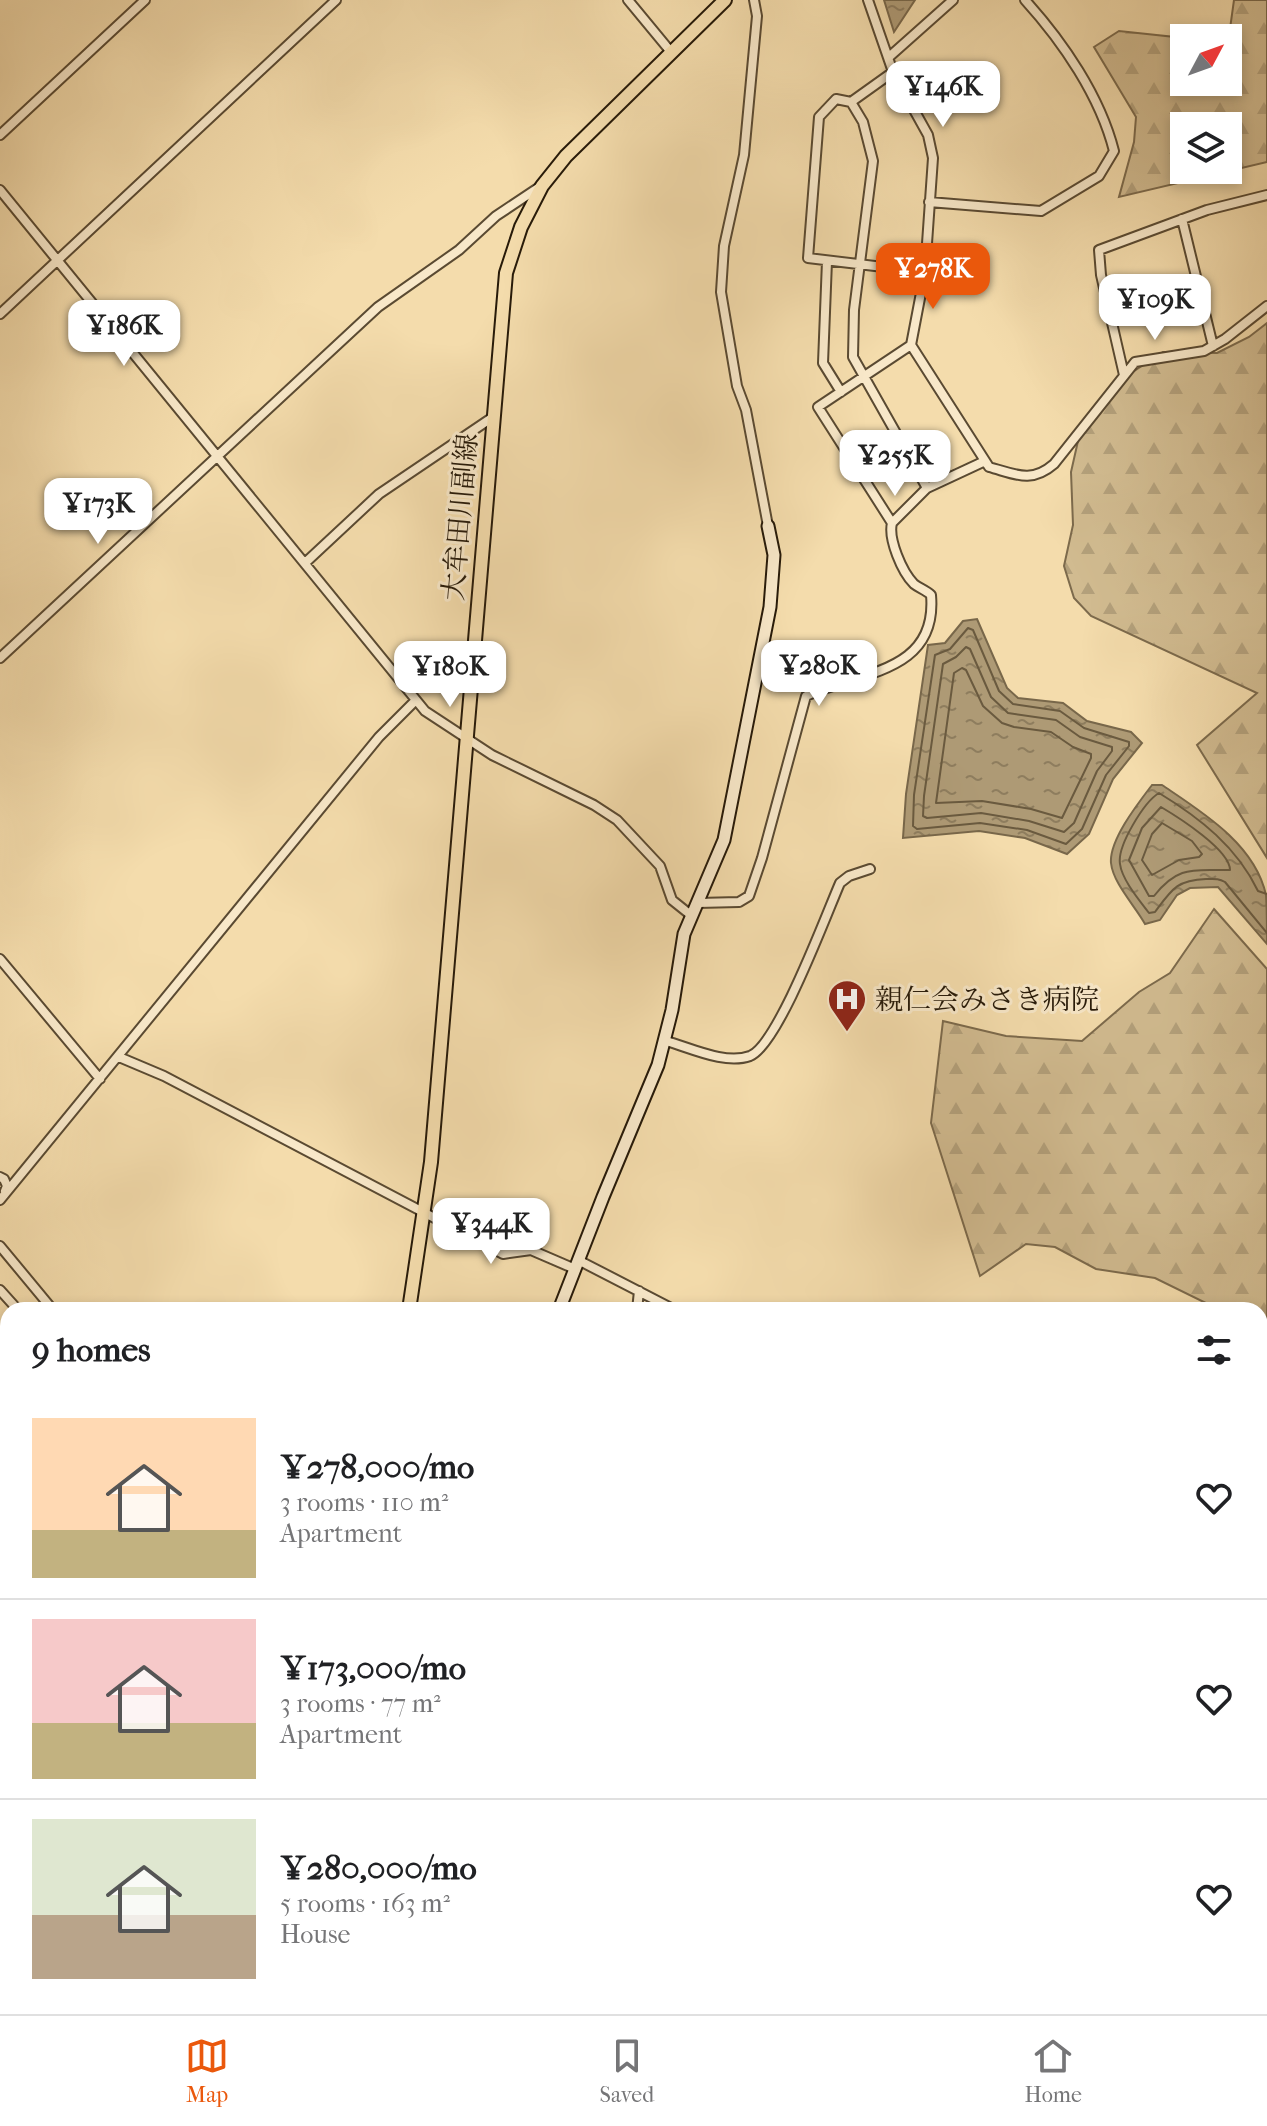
<!DOCTYPE html>
<html lang="en">
<head>
<meta charset="utf-8">
<style>
	:root { --surface:#fff; --page:#f6f6f6; --text:#202124; --muted:#757577; --line:#e0e0e0; --accent:#ea580c }
	body { margin:0; font-family:"IM FELL French Canon","Noto Serif JP",serif; background:var(--page); color:var(--text); height:100vh; display:flex; flex-direction:column; font-size:30px; white-space:nowrap }
	* { box-sizing:border-box; margin:0 }
	p { font-size:26px; color:var(--muted) }
	.icon { flex:none; width:44px; height:44px; fill:none; stroke:currentColor; stroke-width:2; stroke-linecap:round; stroke-linejoin:round }
	.map { position:relative; flex:1; overflow:hidden }
	.sheet { position:absolute; left:0px; top:1302px; width:1268px; height:712px; display:flex; flex-direction:column; background:var(--surface); border-radius:24px 24px 0 0; box-shadow:0 4px 12px #0003 }
	.sheet>* { flex:none }
	.needle { width:52px; rotate:49deg }
	.controls { position:absolute; left:1170px; top:24px; display:grid; gap:16px }
	.controls a { display:grid; place-items:center; width:72px; height:72px; border-radius:0px; background:var(--surface); box-shadow:0 4px 12px #0003; font-size:40px }
	.price { position:absolute; translate:-50% -68px; padding:0 18px; border-radius:16px; background:#fff; color:#222; font-size:26px; line-height:52px; filter:drop-shadow(0 2px 4px #0008) }
	.price::after { content:''; position:absolute; left:50%; top:48px; width:24px; height:18px; margin-left:-12px; background:inherit; clip-path:polygon(0 0,100% 0,50% 100%) }
	.price.on { background:var(--accent); color:#fff }
	ul { padding:0; list-style:none }
	li { display:flex; align-items:center; gap:24px; height:200px; padding:0 32px }
	li+li { border-top:2px solid var(--line) }
	li span { display:grid; place-items:center; flex:none; width:224px; height:160px; border-radius:0px; color:#555 }
	li>.icon { margin-inline-start:auto }
	span .icon { width:96px; height:96px; fill:#fffc; stroke-width:1 }
	li b { font-size:34px }
	h2 { display:flex; justify-content:space-between; align-items:center; height:96px; padding:0 32px; font-size:34px }
	.tabs { display:flex; justify-content:space-around; align-items:center; height:112px; border-top:2px solid var(--line); background:var(--surface); font-size:22px; color:var(--muted) }
	.tabs a { display:grid; justify-items:center; gap:4px }
	.tabs .on { color:var(--accent) }
	.map>svg:first-child { display:block }
</style>
</head>
<body>
<div class="map">
<svg width="1267" height="2014" viewBox="0 0 1267 2014">
	<defs>
		<pattern id="forest-firs" width="22" height="20" patternUnits="userSpaceOnUse" patternTransform="scale(2)"><rect width="22" height="20" fill="#d1bb90"/><path d="M5 1l3.5 6h-7zM16 11l3.5 6h-7z" fill="#b3a07b"/></pattern>
		<pattern id="water-ripples" width="26" height="14" patternUnits="userSpaceOnUse" patternTransform="scale(2)"><rect width="26" height="14" fill="#ae9a75"/><path d="M2 4q2-2 4 0t4 0M15 11q2-2 4 0t4 0" fill="none" stroke="#8e7d5e"/></pattern>
	</defs>
	<rect width="100%" height="100%" fill="#f4dcac"/>
	<filter id="stains"><feTurbulence type="fractalNoise" baseFrequency=".0025" numOctaves="4"/><feColorMatrix values="0 0 0 0 .2 0 0 0 0 .09 0 0 0 0 .02 0 0 0 .5 -.17"/></filter>
	<radialGradient id="worn" r=".72"><stop offset=".6" stop-color="#630" stop-opacity="0"/><stop offset="1" stop-color="#630" stop-opacity=".3"/></radialGradient>
	<path fill="url(#forest-firs)" stroke="#7c6a4c" stroke-width="2" fill-rule="evenodd" d="M1234,0H1267V162L1119,197L1134,142L1136,117L1094,47L1119,31L1184,38V82H1228V43ZM1228,126V170H1184V126Z
		M1267,323V858L1197,745L1257,693L1091,616L1074,598L1064,566L1073,525L1071,472L1078,441L1087,426L1116,383L1163,352L1217,353L1249,337Z
		M1214,909L1267,969V1399L1260,1402V1310H1220L1155,1278L1096,1269L1055,1247L1026,1244L980,1276L931,1123L943,1021L1006,1036L1082,1041L1139,992L1170,973Z
		M1260,1760H1267V2014H978V2006H1260Z"/>
	<path fill="url(#water-ripples)" stroke="#78674a" stroke-width="2" d="M884,0H915L894,32Z
		M977,619L1007,688L1018,698L1063,703L1087,721L1131,732L1142,743L1113,779L1089,834L1067,854L1025,838L979,831L903,838L906,794L928,645L945,643L963,621Z
		M1152,785H1162C1202,812 1255,844 1266,895C1267,910 1267,928 1267,944L1218,887L1190,888L1177,895L1160,920L1145,924C1135,906 1113,883 1111,863C1109,840 1139,802 1152,785Z
		M8,1438V1593L0,1595V1444Z"/>
	<g fill="none" stroke-linecap="round" stroke-linejoin="round">
		<path stroke="#6a5a3f" stroke-width="2" d="M968,628L973,630L999,691L1013,704L1060,711L1084,728L1129,742V746L1106,775L1082,829L1066,844L1027,830L980,823L917,829L913,826L914,795L935,655L950,649Z
			M966,647L970,649L991,697L1008,713L1056,720L1080,737L1112,747V751L1097,771L1074,823L1064,832L1029,821L981,813L927,818L923,816L924,796L943,664L956,657Z
			M962,668L966,670L983,706L1002,723L1014,727L1051,732L1073,747L1091,754V758L1062,818L1031,809L982,801L936,803L954,673Z
			M1161,807C1178,817 1230,850 1230,870C1195,871 1179,864 1154,896H1149L1129,860L1142,828Z
			M1162,823L1192,841L1202,854L1199,857L1179,860L1152,875L1142,860L1152,834Z
			M1267,894L1258,891C1237,847 1200,818 1159,793C1144,802 1117,846 1120,864C1122,880 1140,901 1149,913L1155,912C1172,889 1177,880 1206,879C1214,879 1218,878 1225,882L1267,933"/>
		<defs>
			<path id="street" d="M628,0L671,52
				M754,0L757,16L744,155L724,246L721,292L737,386L746,410L768,526
				M889,57L953,0
				M893,72L851,102L836,99L819,117L808,258L925,272
				M851,102L863,122L873,161L854,310L853,357L927,488
				M0,135L145,0
				M0,190L425,711L492,755L594,805L617,820L660,866L672,900L692,916
				M929,202L1041,211L1099,176L1114,151C1100,96 1063,42 1025,0
				M1182,219L1213,346
				M827,261L823,363L841,392
				M0,314L336,0
				M911,345L989,467C1015,474 1031,484 1054,464L1135,362L1204,351L1225,339L1267,306
				M1124,375L1101,275L1099,250L1207,210L1267,195
				M892,523L927,488L985,461
				M305,563L379,494L493,417
				M0,658L378,307L459,250L496,216L541,186
				M698,903L739,902L749,896L762,858L806,696C857,672 938,674 931,595C926,590 919,588 914,584C902,572 888,539 892,523L818,407L911,345L925,272L933,158L928,135L893,72L868,0
				M0,959L100,1079
				M666,1041C691,1048 725,1065 750,1056C778,1045 826,915 840,883L849,876L870,869
				M119,1057L164,1076L503,1254L531,1250L575,1269
				M0,1177L4,1179L7,1186L5,1191
				M0,1200L379,737L416,700
				M0,1246L53,1310
				M578,1260L675,1310
				M0,1290L18,1310
				M637,1310L639,1291
				M1260,1541H1267
				M422,2006L438,2014
				M454,2014L457,2006"/>
			<path id="secondary" d="M559,1310L603,1197L658,1065L672,1010L684,934L724,840L770,607L774,555L768,526"/>
			<path id="primary" d="M409,1310L431,1162L506,273L521,227L542,186L566,156L725,0
				M282,2014L283,2006"/>
		</defs>
		<use href="#street" stroke="#5a4a32" stroke-width="12"/>
		<use href="#secondary" stroke="#271a09" stroke-width="15"/>
		<use href="#primary" stroke="#271a09" stroke-width="16"/>
		<use href="#street" stroke="#f8e8c9" stroke-width="8"/>
		<use href="#secondary" stroke="#f8e8c9" stroke-width="11"/>
		<use href="#primary" stroke="#f4dcac" stroke-width="12"/>
	</g>
	<defs>
		<symbol id="hospital-pin" viewBox="-11 -11 22 30"><path d="M0 17L-7.5 6A9.5 9.5 0 1 1 7.5 6Z" fill="#8f2418" stroke="#f8e8c9"/><path d="M-5-5h3v3.5h4V-5h3V5h-3V1.5h-4V5h-3Z" fill="#fff"/></symbol>
	</defs>
	<g fill-rule="evenodd">
		<use href="#hospital-pin" x="825" y="977" width="44" height="60"/>
	</g>
	<g text-anchor="middle" dominant-baseline="central" stroke-width="6" stroke-linejoin="round" paint-order="stroke">
		<g font-size="28" fill="#271a09" stroke="#f8e8c9">
			<text transform="translate(460 517) rotate(-85)">大牟田川副線</text>
		</g>
		<g font-size="28" fill="#271a09" stroke="#f8e8c9" text-anchor="start">
			<text x="875" y="999">親仁会みさき病院</text>
		</g>
	</g>
	<rect width="100%" height="100%" filter="url(#stains)"/>
	<rect width="100%" height="100%" fill="url(#worn)"/>
</svg>
<div class="controls">
<a><svg class="needle" viewBox="-14 -14 28 28"><path d="M0-13l5 13h-10z" fill="#e53935"/><path d="M0 13l5-13h-10z" fill="#757577"/></svg></a>
<a><svg class="icon" aria-label="layers" viewBox="0 0 24 24"><path d="M12 4l9 5-9 5-9-5zM3 14l9 5 9-5"/></svg></a>
</div>
<b class="price" style="left:943px;top:129px">¥146K</b>
<b class="price on" style="left:933px;top:311px">¥278K</b>
<b class="price" style="left:1155px;top:342px">¥109K</b>
<b class="price" style="left:124px;top:368px">¥186K</b>
<b class="price" style="left:895px;top:498px">¥255K</b>
<b class="price" style="left:98px;top:546px">¥173K</b>
<b class="price" style="left:819px;top:708px">¥280K</b>
<b class="price" style="left:450px;top:709px">¥180K</b>
<b class="price" style="left:491px;top:1266px">¥344K</b>
<section class="sheet">
<h2>9 homes<svg class="icon" aria-label="filters" viewBox="0 0 24 24"><path d="M4 7h16M4 17h16"/><circle cx="9" cy="7" r="2"/><circle cx="15" cy="17" r="2"/></svg></h2>
<ul>
<li><span style="background:linear-gradient(#ffd9b3 70%,#c2b280 0)"><svg class="icon" aria-label="home" viewBox="0 0 24 24"><path d="M3 11l9-7 9 7M6 9v11h12V9"/></svg></span><div><b>¥278,000/mo</b><p>3 rooms · 110 m²</p><p>Apartment</p></div><svg class="icon" aria-label="heart" viewBox="0 0 24 24"><path d="M12 20l-8-8c-3-5 5-10 8-4 3-6 11-1 8 4z"/></svg></li>
<li><span style="background:linear-gradient(#f6c9c9 65%,#c2b280 0)"><svg class="icon" aria-label="home" viewBox="0 0 24 24"><path d="M3 11l9-7 9 7M6 9v11h12V9"/></svg></span><div><b>¥173,000/mo</b><p>3 rooms · 77 m²</p><p>Apartment</p></div><svg class="icon" aria-label="heart" viewBox="0 0 24 24"><path d="M12 20l-8-8c-3-5 5-10 8-4 3-6 11-1 8 4z"/></svg></li>
<li><span style="background:linear-gradient(#dfe7d0 60%,#b9a48a 0)"><svg class="icon" aria-label="home" viewBox="0 0 24 24"><path d="M3 11l9-7 9 7M6 9v11h12V9"/></svg></span><div><b>¥280,000/mo</b><p>5 rooms · 163 m²</p><p>House</p></div><svg class="icon" aria-label="heart" viewBox="0 0 24 24"><path d="M12 20l-8-8c-3-5 5-10 8-4 3-6 11-1 8 4z"/></svg></li>
</ul>
</section>
</div>
<nav class="tabs">
<a class="on"><svg class="icon" aria-label="map" viewBox="0 0 24 24"><path d="M3 6l6-2 6 2 6-2v14l-6 2-6-2-6 2zM9 4v14M15 6v14"/></svg>Map</a>
<a><svg class="icon" aria-label="saved" viewBox="0 0 24 24"><path d="M7 4h10v16l-5-4-5 4z"/></svg>Saved</a>
<a><svg class="icon" aria-label="home" viewBox="0 0 24 24"><path d="M3 11l9-7 9 7M6 9v11h12V9"/></svg>Home</a>
</nav>
</body>
</html>
